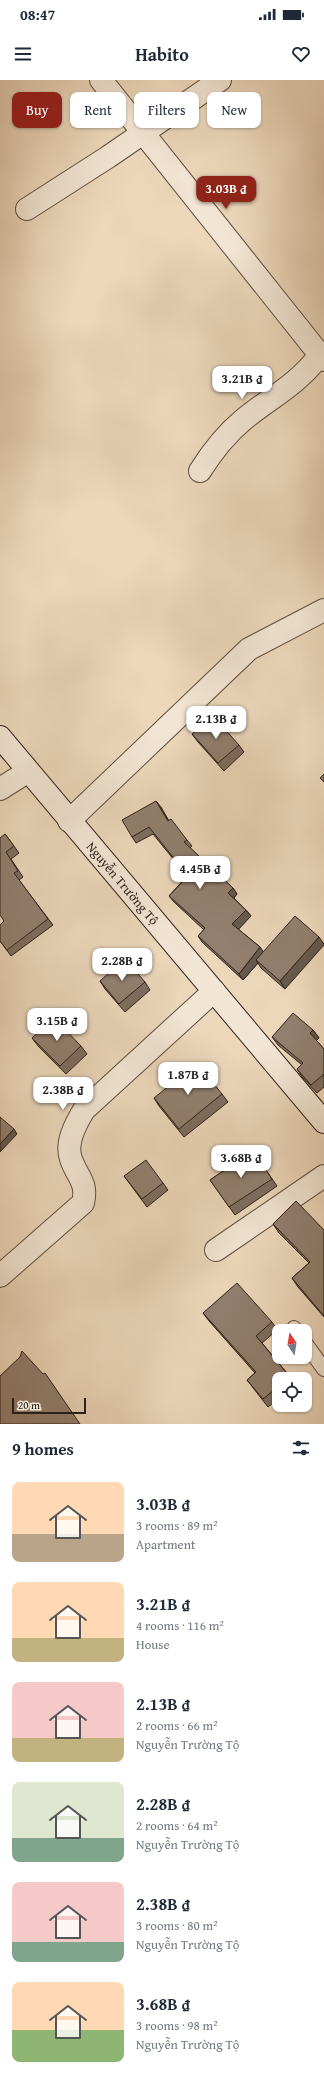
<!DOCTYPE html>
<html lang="en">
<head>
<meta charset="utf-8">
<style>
	:root { --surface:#fff; --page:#f6f6f7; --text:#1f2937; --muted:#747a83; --accent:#8f2418 }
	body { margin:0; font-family:"Gentium Book Plus",serif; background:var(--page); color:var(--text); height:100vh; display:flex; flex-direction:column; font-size:15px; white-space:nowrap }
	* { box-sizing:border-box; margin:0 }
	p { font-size:13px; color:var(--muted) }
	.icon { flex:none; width:22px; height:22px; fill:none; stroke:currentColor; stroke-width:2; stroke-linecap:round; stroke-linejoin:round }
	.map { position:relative; height:1344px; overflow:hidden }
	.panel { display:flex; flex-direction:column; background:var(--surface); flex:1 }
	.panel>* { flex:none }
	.hud { position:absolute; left:12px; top:12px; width:300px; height:36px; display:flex; gap:8px }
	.needle { width:26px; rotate:348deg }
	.tools { position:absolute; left:272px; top:1244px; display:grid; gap:8px }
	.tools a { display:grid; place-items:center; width:40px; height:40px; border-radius:8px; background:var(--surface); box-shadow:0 1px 3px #0004; font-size:20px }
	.scale { position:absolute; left:12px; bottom:10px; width:74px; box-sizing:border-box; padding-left:4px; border:2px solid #30201a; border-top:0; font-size:11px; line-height:14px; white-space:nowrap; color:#30201a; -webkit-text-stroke:3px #f3e5d3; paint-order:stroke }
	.price { position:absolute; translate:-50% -34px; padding:0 9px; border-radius:8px; background:#fff; color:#222; font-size:13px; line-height:26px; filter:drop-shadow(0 1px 2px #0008) }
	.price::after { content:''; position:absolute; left:50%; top:24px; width:12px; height:9px; margin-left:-6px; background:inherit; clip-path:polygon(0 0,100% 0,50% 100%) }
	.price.active { background:var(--accent); color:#fff }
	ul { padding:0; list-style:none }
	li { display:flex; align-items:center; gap:12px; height:100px; padding:0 12px }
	li span { display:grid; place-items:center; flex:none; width:112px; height:80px; border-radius:8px; color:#555 }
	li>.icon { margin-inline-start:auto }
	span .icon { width:48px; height:48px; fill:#fffc; stroke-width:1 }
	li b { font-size:17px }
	h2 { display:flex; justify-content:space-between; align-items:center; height:48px; padding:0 12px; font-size:17px }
	.pill { padding:0 14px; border-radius:8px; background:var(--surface); box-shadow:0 1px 3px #0004; font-size:14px; line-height:36px }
	.pill.active { background:var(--accent); color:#fff }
	.status { display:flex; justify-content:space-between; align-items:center; height:28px; padding:0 20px; background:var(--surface); direction:ltr }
	.status svg { height:11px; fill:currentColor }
	header { display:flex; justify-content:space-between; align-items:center; height:52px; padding:0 12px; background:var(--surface); font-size:18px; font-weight:800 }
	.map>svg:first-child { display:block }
</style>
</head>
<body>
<div class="status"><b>08:47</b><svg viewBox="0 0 49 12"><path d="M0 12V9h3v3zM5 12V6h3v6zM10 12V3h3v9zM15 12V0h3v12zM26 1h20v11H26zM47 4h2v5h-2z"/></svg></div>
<header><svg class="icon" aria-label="menu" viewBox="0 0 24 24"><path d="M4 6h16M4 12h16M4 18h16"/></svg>Habito<svg class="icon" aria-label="heart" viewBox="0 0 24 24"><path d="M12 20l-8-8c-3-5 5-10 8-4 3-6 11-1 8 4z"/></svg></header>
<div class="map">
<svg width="324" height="1344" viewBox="0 0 324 1344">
	<rect width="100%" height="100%" fill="#ecd7bb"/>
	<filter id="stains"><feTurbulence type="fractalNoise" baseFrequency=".005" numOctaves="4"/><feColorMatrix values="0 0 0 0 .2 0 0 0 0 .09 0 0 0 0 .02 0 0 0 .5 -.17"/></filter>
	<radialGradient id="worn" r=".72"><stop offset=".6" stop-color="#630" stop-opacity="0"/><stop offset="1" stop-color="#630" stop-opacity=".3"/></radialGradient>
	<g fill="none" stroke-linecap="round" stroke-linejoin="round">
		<defs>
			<path id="service" d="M294,1248L296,1251
				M305,1263L324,1289"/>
			<path id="minor" d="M101,0L324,280
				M27,129L108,77L220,0
				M200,391C212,372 225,355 243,340C271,317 296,306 320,275
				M0,709L27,692
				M69,741L249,569L324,530
				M216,1170L324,1096
				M0,1196L83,1123C88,1102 77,1097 71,1079C65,1063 76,1043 84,1030L214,911"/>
			<g id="secondary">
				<path id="s1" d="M0,657L324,1042"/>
			</g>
		</defs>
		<use href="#service" stroke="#5f4e42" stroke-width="16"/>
		<use href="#minor" stroke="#5f4e42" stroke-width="24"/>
		<use href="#secondary" stroke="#30201a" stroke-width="24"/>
		<use href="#service" stroke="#f3e5d3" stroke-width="14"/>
		<use href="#minor" stroke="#f3e5d3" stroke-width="22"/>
		<use href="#secondary" stroke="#f3e5d3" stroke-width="22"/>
	</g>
	<path fill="#7e6d5f" stroke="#30201a" d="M192,654L239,665L244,672L224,691L198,662Z
		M156,721L169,741L187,760L192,766L190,768L233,808L237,814L234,818L246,830L251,836L238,849L260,867L285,909L261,888L258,883L243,900L202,862L198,856L204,850L174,822L169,816L187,796L153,754L136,763L132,757Z
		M5,754L19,773L11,779L23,797L19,800L53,845L11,876L0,861L4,841Z
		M100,901L145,902L150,910L125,932L105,909Z
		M313,950L319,958L316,960L324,969V1007L317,1013L302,997L297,989L302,985L278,965L272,957Z
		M32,958L81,966L87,974L66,994L38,966Z
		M222,1014L228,1022L184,1057L159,1026L154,1018Z
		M253,1071L277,1106L235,1135L210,1100Z
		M124,1096L163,1103L168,1110L147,1127Z
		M273,1144L324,1150V1237L298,1207L292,1198L309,1183L279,1153Z
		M203,1233L272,1242L277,1250L262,1263L292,1299H279V1318L268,1327L247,1300L255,1293L209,1241Z"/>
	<path fill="#66594d" stroke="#30201a" d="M156,721L161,727L173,748L168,741Z
		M233,808L237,814L232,819L228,813Z
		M246,830L251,836L237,851L232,844Z
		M319,857L324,864V865L285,909L280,901Z
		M260,867L265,874L256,880L258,883L243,900L239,894Z
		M313,950L319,958L316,961L310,953Z
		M14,1049L17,1054L0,1072V1064Z"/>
	<path fill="#927f6e" stroke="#30201a" d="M213,636L239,665L218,683L192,654Z
		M324,694V702L320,698Z
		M156,721L168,741L171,739L187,760L184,762L233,808L228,813L246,830L232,844L260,867L239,894L198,856L205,848L169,816L188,796L149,747L132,757L122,740Z
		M5,754L14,766L6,772L18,791L14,793L48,839L7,870L0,861V845L4,841L0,835V758Z
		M295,836L319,857L280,901L256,880Z
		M125,879L145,902L119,924L100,901Z
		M293,933L313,950L310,953L324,969V994L311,1005L297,989L303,983L272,957Z
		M54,938L81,966L60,986L32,958Z
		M197,983L222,1014L179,1049L154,1018Z
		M0,1037L14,1049L0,1064Z
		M253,1071L272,1099L229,1127L210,1100Z
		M146,1080L163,1103L142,1119L124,1096Z
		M296,1121L324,1150V1236L292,1198L310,1182L273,1144Z
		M237,1203L272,1242L256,1256L290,1297L287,1299H279V1306L263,1319L247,1300L256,1292L203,1233Z
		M22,1271L43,1294L45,1293L80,1344H0V1296L20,1277Z"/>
	<g text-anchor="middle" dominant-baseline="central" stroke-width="3" stroke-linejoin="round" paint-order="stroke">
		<g font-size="13" fill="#30201a" stroke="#f3e5d3">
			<text stroke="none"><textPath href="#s1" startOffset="191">Nguyễn Trường Tộ</textPath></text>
		</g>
	</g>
	<rect width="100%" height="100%" filter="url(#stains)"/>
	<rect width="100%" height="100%" fill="url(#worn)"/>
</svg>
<div class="tools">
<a><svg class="needle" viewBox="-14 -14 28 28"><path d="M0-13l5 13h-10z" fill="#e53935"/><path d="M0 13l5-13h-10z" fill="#747a83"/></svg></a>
<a><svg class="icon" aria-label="locate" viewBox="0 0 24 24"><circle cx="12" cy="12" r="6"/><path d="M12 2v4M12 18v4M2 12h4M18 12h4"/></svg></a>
</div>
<div class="scale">20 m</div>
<b class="price active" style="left:226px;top:130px">3.03B ₫</b>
<b class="price" style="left:242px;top:320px">3.21B ₫</b>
<b class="price" style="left:216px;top:660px">2.13B ₫</b>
<b class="price" style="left:200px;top:810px">4.45B ₫</b>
<b class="price" style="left:122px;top:902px">2.28B ₫</b>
<b class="price" style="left:57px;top:962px">3.15B ₫</b>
<b class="price" style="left:188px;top:1016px">1.87B ₫</b>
<b class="price" style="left:63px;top:1031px">2.38B ₫</b>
<b class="price" style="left:241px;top:1099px">3.68B ₫</b>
<div class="hud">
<a class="pill active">Buy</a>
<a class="pill">Rent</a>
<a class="pill">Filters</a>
<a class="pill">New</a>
</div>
</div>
<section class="panel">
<h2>9 homes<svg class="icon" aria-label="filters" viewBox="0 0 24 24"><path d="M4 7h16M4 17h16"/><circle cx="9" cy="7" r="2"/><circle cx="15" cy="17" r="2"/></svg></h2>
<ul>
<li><span style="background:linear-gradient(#ffd9b3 65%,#b9a48a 0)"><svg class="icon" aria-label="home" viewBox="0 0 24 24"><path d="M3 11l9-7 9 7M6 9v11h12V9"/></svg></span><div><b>3.03B ₫</b><p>3 rooms · 89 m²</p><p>Apartment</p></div></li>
<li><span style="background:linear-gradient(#ffd9b3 70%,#c2b280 0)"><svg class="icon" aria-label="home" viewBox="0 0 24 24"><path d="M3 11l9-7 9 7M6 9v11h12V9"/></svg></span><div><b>3.21B ₫</b><p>4 rooms · 116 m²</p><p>House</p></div></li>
<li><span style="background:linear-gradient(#f6c9c9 70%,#c2b280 0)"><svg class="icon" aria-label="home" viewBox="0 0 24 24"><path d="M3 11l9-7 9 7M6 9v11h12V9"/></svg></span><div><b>2.13B ₫</b><p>2 rooms · 66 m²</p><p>Nguyễn Trường Tộ</p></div></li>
<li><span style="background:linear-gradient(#dfe7d0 70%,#7fa58c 0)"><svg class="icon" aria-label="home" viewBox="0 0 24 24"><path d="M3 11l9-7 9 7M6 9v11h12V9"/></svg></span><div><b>2.28B ₫</b><p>2 rooms · 64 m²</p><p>Nguyễn Trường Tộ</p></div></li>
<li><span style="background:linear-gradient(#f6c9c9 75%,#7fa58c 0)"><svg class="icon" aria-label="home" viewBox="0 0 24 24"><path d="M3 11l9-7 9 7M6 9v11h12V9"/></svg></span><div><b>2.38B ₫</b><p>3 rooms · 80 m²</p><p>Nguyễn Trường Tộ</p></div></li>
<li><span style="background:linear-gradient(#ffd9b3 60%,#8fb573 0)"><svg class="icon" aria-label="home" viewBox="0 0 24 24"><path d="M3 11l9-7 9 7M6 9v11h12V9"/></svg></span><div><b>3.68B ₫</b><p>3 rooms · 98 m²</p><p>Nguyễn Trường Tộ</p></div></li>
</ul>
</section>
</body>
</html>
